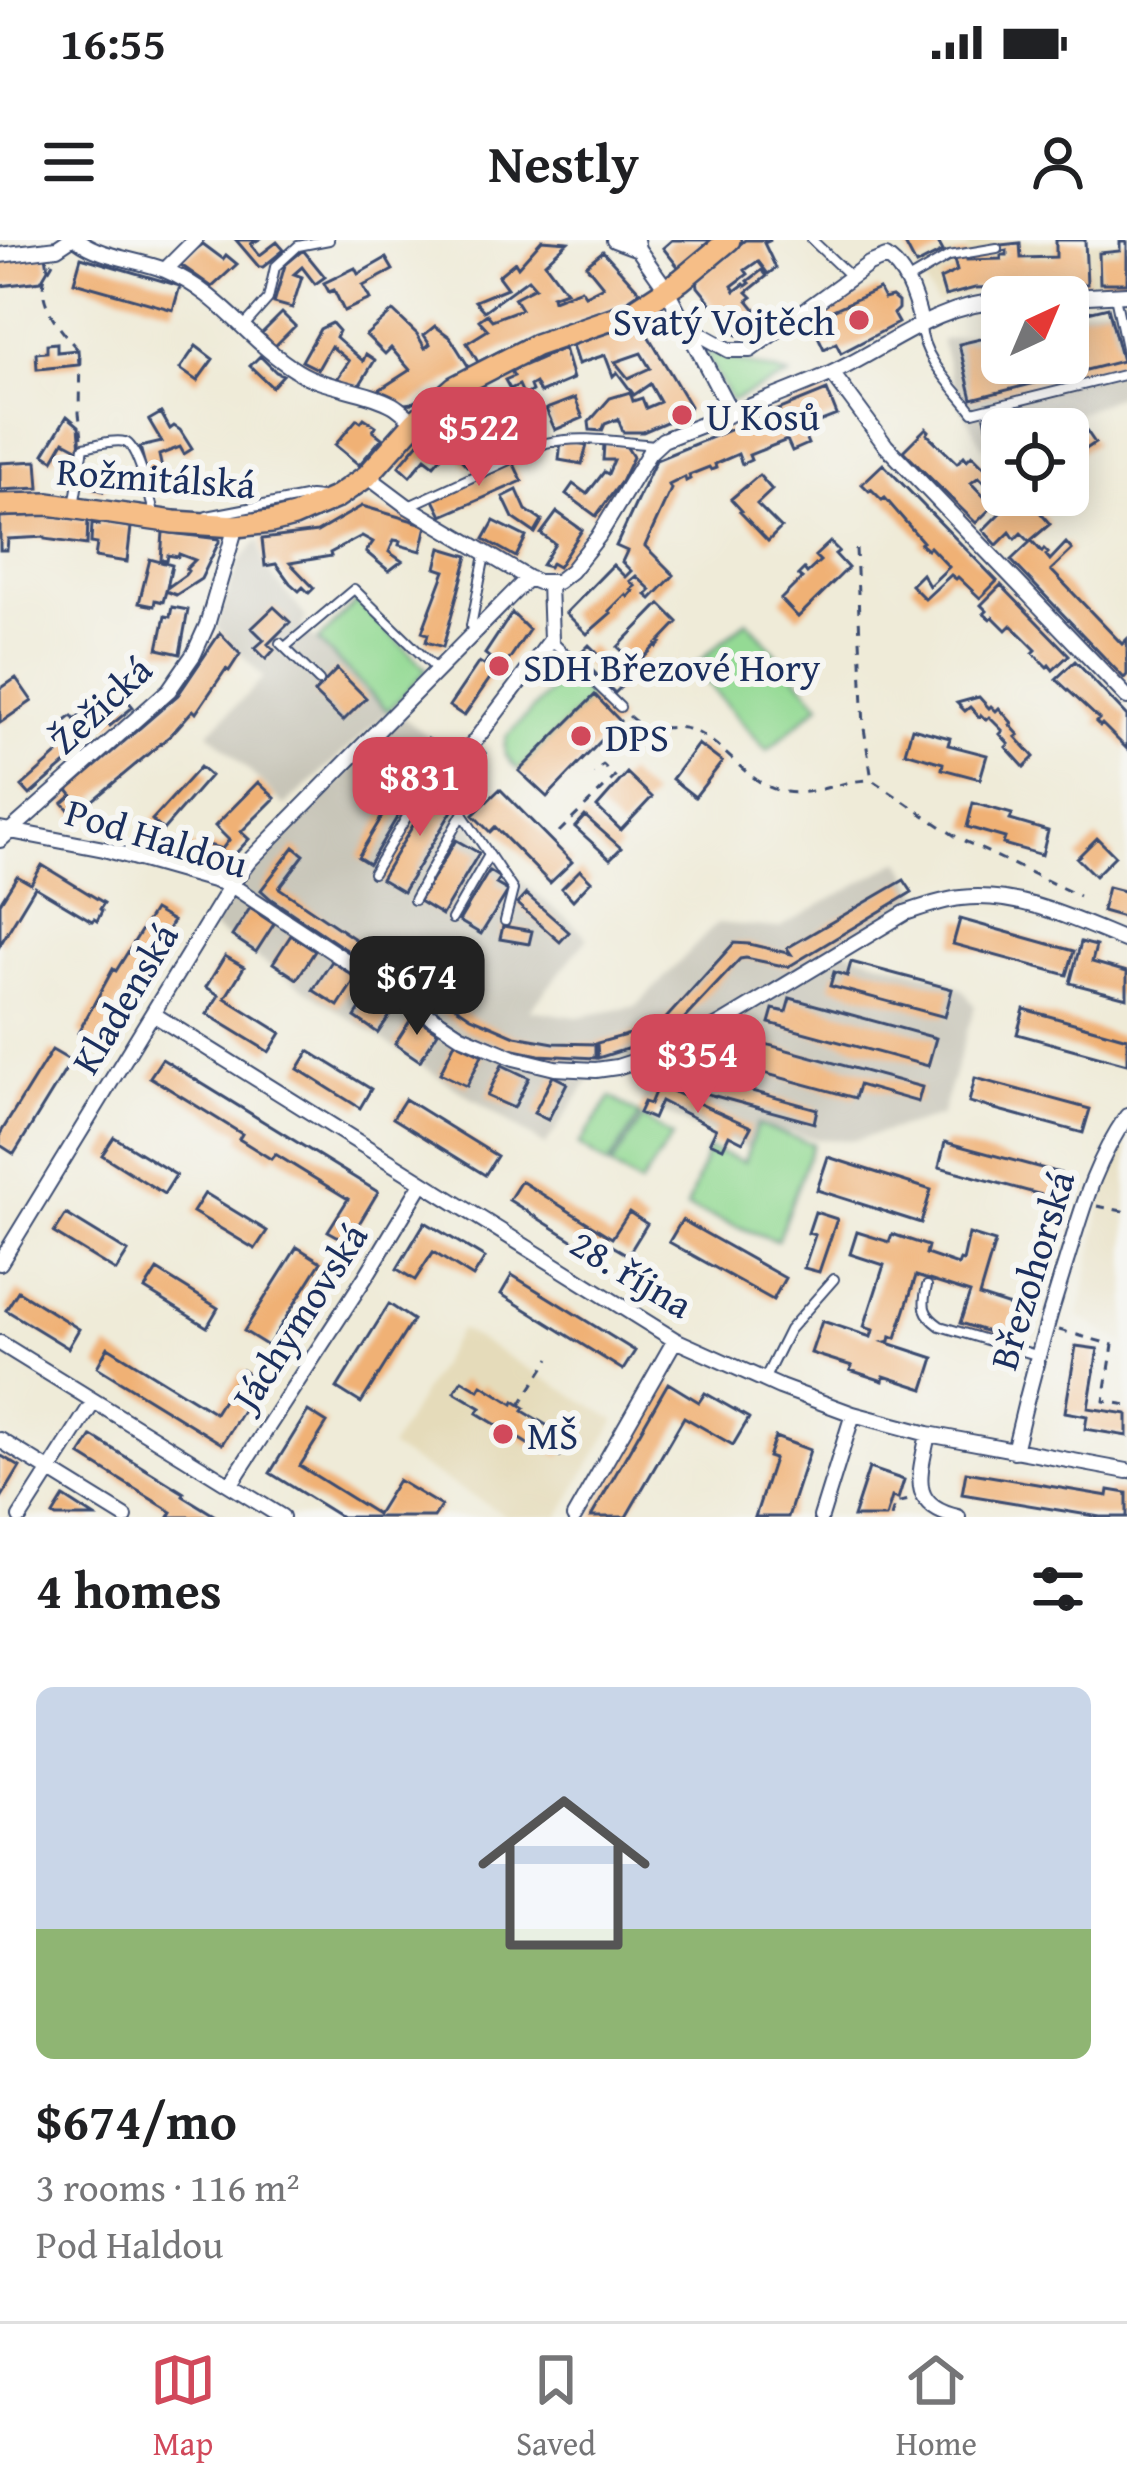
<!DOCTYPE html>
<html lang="en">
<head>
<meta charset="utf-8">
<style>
	:root { --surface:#fff; --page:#f6f6f6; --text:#202124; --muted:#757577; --line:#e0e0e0; --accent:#d1495b }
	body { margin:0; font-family:"Gentium Book Plus",serif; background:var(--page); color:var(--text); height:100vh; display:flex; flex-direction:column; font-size:45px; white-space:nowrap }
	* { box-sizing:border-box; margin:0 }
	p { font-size:39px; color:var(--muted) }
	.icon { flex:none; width:66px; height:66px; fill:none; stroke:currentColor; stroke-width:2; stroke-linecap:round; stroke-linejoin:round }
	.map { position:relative; height:1277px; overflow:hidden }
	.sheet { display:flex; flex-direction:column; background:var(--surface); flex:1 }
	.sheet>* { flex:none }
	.needle { width:78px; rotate:44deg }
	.controls { position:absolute; left:981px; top:36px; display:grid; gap:24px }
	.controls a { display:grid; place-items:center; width:108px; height:108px; border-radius:18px; background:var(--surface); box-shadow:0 6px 30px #0003; font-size:60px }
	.price { position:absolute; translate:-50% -102px; padding:0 27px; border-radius:24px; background:var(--accent); color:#fff; font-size:39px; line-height:78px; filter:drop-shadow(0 3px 6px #0008) }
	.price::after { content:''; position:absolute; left:50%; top:72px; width:36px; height:27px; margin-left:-18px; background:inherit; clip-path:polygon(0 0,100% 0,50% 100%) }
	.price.selected { background:#222; color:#fff }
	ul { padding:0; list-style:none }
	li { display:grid; align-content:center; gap:24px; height:636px; padding:0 36px }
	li+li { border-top:3px solid var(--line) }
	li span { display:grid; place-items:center; height:372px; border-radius:18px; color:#555 }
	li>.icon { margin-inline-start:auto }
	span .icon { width:216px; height:216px; fill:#fffc; stroke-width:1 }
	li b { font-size:51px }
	h2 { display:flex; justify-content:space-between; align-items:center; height:144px; padding:0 36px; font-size:51px }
	.status { display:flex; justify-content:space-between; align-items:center; height:84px; padding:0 60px; background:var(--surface); direction:ltr }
	.status svg { height:33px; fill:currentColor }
	header { display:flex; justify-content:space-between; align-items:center; height:156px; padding:0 36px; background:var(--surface); font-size:54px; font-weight:800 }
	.menu { display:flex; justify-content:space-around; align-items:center; height:168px; border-top:3px solid var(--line); background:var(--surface); font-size:33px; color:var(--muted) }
	.menu a { display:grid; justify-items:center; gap:6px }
	.menu .selected { color:var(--accent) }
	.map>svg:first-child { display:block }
</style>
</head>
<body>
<div class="status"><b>16:55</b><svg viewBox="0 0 49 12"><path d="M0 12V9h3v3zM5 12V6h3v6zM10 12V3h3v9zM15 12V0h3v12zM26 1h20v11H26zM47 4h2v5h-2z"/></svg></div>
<header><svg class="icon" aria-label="menu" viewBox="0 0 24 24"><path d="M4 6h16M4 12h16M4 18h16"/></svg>Nestly<svg class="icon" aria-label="person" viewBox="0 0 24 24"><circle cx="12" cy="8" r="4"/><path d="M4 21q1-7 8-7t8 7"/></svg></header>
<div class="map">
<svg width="1127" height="1277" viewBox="0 0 1127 1277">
	<rect width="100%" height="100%" fill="#f6f6f2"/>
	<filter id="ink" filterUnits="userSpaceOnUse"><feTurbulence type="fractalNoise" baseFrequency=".00833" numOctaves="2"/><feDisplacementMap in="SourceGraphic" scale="24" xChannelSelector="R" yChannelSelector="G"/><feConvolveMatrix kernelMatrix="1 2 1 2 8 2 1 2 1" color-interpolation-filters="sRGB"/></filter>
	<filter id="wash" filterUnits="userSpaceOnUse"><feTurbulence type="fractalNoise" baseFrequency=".004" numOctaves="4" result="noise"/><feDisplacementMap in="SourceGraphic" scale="48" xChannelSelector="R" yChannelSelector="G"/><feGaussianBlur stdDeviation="2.7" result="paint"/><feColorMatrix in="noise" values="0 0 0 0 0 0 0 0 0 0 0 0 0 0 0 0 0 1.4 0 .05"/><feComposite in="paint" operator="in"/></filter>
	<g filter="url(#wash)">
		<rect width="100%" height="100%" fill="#efebd8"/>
		<path fill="#e5dbba" d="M968,0H1127V44L976,50L937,64L917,29L944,14L968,12Z
			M1127,904V1105L1079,1077L1109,927Z
			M460,1089L616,1180L559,1277H508L390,1208Z"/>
		<path fill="#c7c5b8" d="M1127,59V151L1045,189H1002V204L984,209L957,159L941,100L1002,87V123H1068V72Z
			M259,300L264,326L306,377L302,387L388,472L285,566L209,492L264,438L216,387L239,322Z
			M402,477L486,537L467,574L489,614L588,697L530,770L577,777L637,766L717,683L779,688L901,620L924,660L844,710L946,739L963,750L975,766L941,876L855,900L817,899L757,885L748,909L641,864L660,818L596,830L545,906L211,688L234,649Z"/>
		<path fill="#94da94" stroke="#588479" stroke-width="3" d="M704,111L789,136L731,161Z
			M357,361L427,430L388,471L318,401Z
			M747,380L820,464L767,511L693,427Z
			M565,436L590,459L519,530C507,519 501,512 507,496Z
			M611,857L640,876L608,925L579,905Z
			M643,878L672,897L640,945L611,926Z
			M757,885L813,904L777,1001L687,968L708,909L744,922Z"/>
		<g id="blocks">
			<path fill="#f0b174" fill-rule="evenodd" d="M236,0H258L251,4L260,15L277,2L284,10L263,27H259Z
				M542,0L568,2L545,23L566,51L552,56L553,60L581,49L585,55L603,46L586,25L603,11L640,52L622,64L510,106L478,122L467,103L488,90L479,80L487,74L492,80L521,69L514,58L535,47L528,39L484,71L475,61L507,48L498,36L515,22L518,27Z
				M672,0H714L679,28L663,8Z
				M745,0H771L764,3L776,28L768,34L758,21L745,30L748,34L732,46L735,51L744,44L746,46L750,43L748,41L762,30L767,36L747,52L752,57L748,60L761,76L737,95L698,47L697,39Z
				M903,0H937L943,11L916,25Z
				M1056,0H1085L1087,44L975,48L945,56L940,39L957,31L953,16L966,13L967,20L1001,19V15H1007V10L1001,11L1000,5L1020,3L1021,18L1056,17Z
				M1120,2H1127V43H1100L1099,13L1120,11Z
				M203,4L223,19L226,15L237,24L212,47L181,25L182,19Z
				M303,10L325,37L315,44L302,27L294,34L302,37L292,68L274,63L285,25Z
				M46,15L48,29L41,41L0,46V21Z
				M81,17L180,46L173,70L74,42Z
				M386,18L393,30L363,46L370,59L344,71L334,50L329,52L324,43L355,28L358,34Z
				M879,49L884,59L892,57L898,62V69L893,74L898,83L841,113L836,103L824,109L816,92L826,86L820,76Z
				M1108,67L1122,121L972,159L959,104L1002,94V123H1068V77Z
				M393,71L417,94L425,108L430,104L424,95L435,86L450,97L470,129L412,163L405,164L377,155L376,152L410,130L391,108L385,114L366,95Z
				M282,73L295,86L275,106L262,93Z
				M640,82L690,166L687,173L643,192H623L618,179L605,184L602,191L590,190L589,182L610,158L630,152L633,161L642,158L646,168L660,162L650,144L634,155L617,132L613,136L605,115L578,124L572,105ZM641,113L650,128L628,138L615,122Z
				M332,83L339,91L336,97L363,121L366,114L375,120L359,146L335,142L349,121L331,106L318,129L302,121L320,89Z
				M57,103V112L78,110L79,125L37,129L36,113L47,112V104Z
				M196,106L213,119L197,141L180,129Z
				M564,108L573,139L540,153L535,143L530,146L532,151L524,156L519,145L510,149L505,140L514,136L511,131Z
				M260,116L276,132L283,135L272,147L250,126Z
				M479,147L486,161L490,159L492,164L497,158L512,172L500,186L487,175L484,178L480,171L464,181L453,162Z
				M827,150L837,175L811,185L814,193L805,197L808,204L792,211L787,200L749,215L751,220L742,224L738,214L715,224L716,228L711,230L709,227L689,235L690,239L686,241L685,237L669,245L671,249L645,306L674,335L651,359L646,355L651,350L636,336L630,341L635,346L631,349L633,351L628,357L626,354L609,371L611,373L587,394L566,373L613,325L625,337L631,331L622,322L627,311L616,306L656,220Z
				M575,158L583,178L555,190L546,169Z
				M447,169L461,193L434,225L425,218L410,236L399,226Z
				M1012,170L1014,178H1016V189H1002V201L991,204L985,177Z
				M161,173L170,189L174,186L180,190L192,209L184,214L180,207L159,215L162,229L147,233L140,207L162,202L149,180Z
				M67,176L79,186L81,210L64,201L53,220L44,214Z
				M364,178L376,186L373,191L382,198L359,225L335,205L357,179L361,182Z
				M1078,186L1082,193L1086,190L1095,203L1071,219L1068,214V193Z
				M926,188L929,191L927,194L957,223L964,216L967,220L972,215L987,230L996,224L1002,230V255H1025L1050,284L1031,300L1042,312L1044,309L1048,313L1046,315L1050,320L1066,303L1072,310L1051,330L1122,404L1127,399V435L1124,438L1011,320L1030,302L1021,293L1015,299L1010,292L997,305L983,290L1007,266L979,237L971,243L993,266L976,283L903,211Z
				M561,200L587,205L582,224L559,220Z
				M467,201L490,215L467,226L455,213Z
				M604,204L626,206L633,217L621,242L596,276L566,254L573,244L587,254L604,232L608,234L614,220H603Z
				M37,221L39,248L0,250V223Z
				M513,222L522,241L442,276L434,260Z
				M883,224L997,341L980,358L958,337L956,339L951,335L925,359L911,345L922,334L929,346L949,327L930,307L927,310L920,304L923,302L885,258L882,260L871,249L869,251L862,244Z
				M92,225L111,231L103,251L86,245Z
				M759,235L772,250L757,264L781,288L768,301L740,272L742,271L731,259Z
				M517,250L526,270L542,281L535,293L513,278L503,257Z
				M362,266L427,285L421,311L399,305L400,301L394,300L389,312L402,321L389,331L366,312L373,302L362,296L330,313L331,316L290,323L314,348L309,353L303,347L299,351L290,343L276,324L265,326L262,299L317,292Z
				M557,272L582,290L558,327L551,323L549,327L542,325L555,304L541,294Z
				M44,275L88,280L87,305L45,299V297L8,299L7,310H0V277Z
				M494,281L526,297L516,317L484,299Z
				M99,282L131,287L127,322L95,317L97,304L91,303L92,284L99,285Z
				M163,292L219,299V302L201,339L176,355L166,351L163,362L155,360L154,366L139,363L150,319L172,325L167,348L185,335L188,331L186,329L195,320L179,314L178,317L168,315L167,321L161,320Z
				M830,302L839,311L835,314L848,328L798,377L781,359L802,338L798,335L804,329L807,333L820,321L815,316Z
				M441,308L468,316L443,407L426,402L428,394L422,392L445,331L436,328Z
				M1001,345L1069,415L1053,430L1049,425L1047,427L1033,413L1036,410L1011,385L1006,390L993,377L990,379L984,374L987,371L981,365Z
				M660,364L678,382L659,402L661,403L657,407L656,405L637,425L618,407Z
				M172,367L188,370L180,414L158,409L165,376L170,377Z
				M274,367L290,382L268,404L274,410L266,419L255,408L264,400L252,388Z
				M512,373L529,390L504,427L500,424L464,476L449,466L479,422L484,425L489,417L485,414Z
				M220,393L240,414L229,431L226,429L196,473L193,470L171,495L74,576L63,563L72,555L68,550L178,455Z
				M589,405L626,442L615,453L578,416Z
				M1075,421L1127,476V509L1102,484L1100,486L1096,482L1099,479L1056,439Z
				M337,429L366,458L343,481L314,453Z
				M16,438L32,461L0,483V449Z
				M123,455L133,467L110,486L100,474Z
				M595,455L620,481L547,557L519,531Z
				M979,457L989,468L991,466L996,471L999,468L1012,483L1010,485L1019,495L1016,497L1034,517L1024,527L1006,507L1009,504L1000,494L1003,491L989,477L986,480L981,475L979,477L970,467L965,471L957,463Z
				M72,476L75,480L80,476L93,491L74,507L78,513L30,555L22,546L70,503L61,492L66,487L63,483Z
				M912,488L950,498L948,505L987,515L980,539L942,529L943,523L905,512Z
				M428,499L440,506L369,624L358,617Z
				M698,504L722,522L695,557L672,539Z
				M200,527L210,536L163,590L152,580Z
				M627,533L652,557L621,590L597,567Z
				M440,540L451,547L444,559L455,566L403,652L381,639Z
				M258,542L275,558L241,592L249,599L225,625L199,618L198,623L135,607L139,594L202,609V603L222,609L229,600L215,586Z
				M500,549L572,622L550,643L495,587L490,592L473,575Z
				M973,563L1012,574L1010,580L1048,591L1042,615L1003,604L1005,598L967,587Z
				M585,576L621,608L610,619L575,587Z
				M1097,598L1115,616L1095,636L1077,618Z
				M456,600L479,613L442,675L419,661Z
				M294,607L304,615L279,648L471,777L515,796L554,803L595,804V818L539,815L510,809L464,789L271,659L261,650Z
				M42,625L104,663L100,669L102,671L97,681L94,679L92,681L35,647L0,705V663L17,636L31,644Z
				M580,630L591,641L573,660L562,648Z
				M489,631L500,638L496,644L508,651L481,694L459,681Z
				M904,640L912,652L788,727L746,718L740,719L668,796L598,818L597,803L659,786L734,703L749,704L791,714L787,708Z
				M1108,647L1127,652V678L1102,671Z
				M526,654L569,692L560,702L517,664Z
				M250,668L274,684L256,712L232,696Z
				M154,670L173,681L135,744L132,742L114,771L116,773L97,805L78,793L113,729L116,731Z
				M960,679L1074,711L1067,735L953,704Z
				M503,686L532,691L529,704L500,699Z
				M291,695L315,711L297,739L273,723Z
				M1081,702L1096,706L1092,722L1127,732V758L1070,743Z
				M225,716L244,727L225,758L281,793L269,812L207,774L219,755L206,747Z
				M332,721L356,738L338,766L313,750Z
				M851,722L952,749L945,777L830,746L834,732L847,736Z
				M373,749L397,765L378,793L355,777Z
				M790,758L936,798L928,826L769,783L773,769L786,772Z
				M1024,769L1127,798V824L1017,794Z
				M413,776L438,792L420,821L395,804Z
				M729,794L922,847L918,862L859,845L855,858L709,818L713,804L726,808Z
				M455,802L482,815L467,846L440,833Z
				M52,810L71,821L14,914L0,905V894Z
				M309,811L371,849L360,868L298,829Z
				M162,819L378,952L348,1002L328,991L348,959L275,914L271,919L239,899L242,894L150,837Z
				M502,825L529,838L514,868L487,856Z
				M672,831H679L817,869L814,883L675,845L667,846Z
				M553,836L567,843L548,880L534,873Z
				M975,838L1090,869L1083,893L969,862Z
				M658,845L751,887L743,902L729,895L723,908L710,902L716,889L661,861L653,879L639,873L644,862L650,864Z
				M405,859L497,916L485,935L393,878Z
				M114,897L176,935L164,954L102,915Z
				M945,902L1060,933L1053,958L939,927Z
				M828,917L931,950L921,983L817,950Z
				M521,941L612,998L629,972L647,984L628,1015L609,1004L601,1018L509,960Z
				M205,953L267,991L255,1009L193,972Z
				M815,972L837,979L819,1032L804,1028L815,995L808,993Z
				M66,974L128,1012L116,1031L54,993Z
				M682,980L785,1038L773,1060L669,1002Z
				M425,982L485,1018L473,1037L433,1012L415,1040L397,1029Z
				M857,992L889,1002L892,994L928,1006L926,1014L958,1025L960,1020L963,1021L969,994L995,1002L979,1056L1016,1068L1007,1098L960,1083L970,1053L916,1036L896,1098L891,1096L890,1101L885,1102L934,1118L924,1149L884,1136L883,1141L850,1130L852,1126L811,1113L822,1081L871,1097L873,1090L864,1087L884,1025L850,1014Z
				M297,1007L321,1022L268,1106L244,1091Z
				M157,1030L218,1068L207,1087L145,1049Z
				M512,1035L635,1111L623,1130L501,1054Z
				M18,1051L79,1089L68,1108L6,1070Z
				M389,1064L413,1080L361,1163L337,1148Z
				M1076,1106L1098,1109L1088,1168L1127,1174V1196L1085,1189L1087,1176L1065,1172Z
				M108,1107L215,1173L242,1130L261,1142L222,1204L97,1127Z
				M462,1140L479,1150L482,1145L513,1164L514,1161L525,1168L523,1171L553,1189L550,1194L567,1205L560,1217L533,1201L531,1206L477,1173L481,1168L454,1152Z
				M668,1143L699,1162L705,1153L749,1178L733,1205L684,1177L626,1277H591Z
				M308,1171L327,1183L300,1226L377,1274L398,1240L441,1266L434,1277H341L270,1233Z
				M92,1196L184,1253L183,1256L217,1277H169L172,1272L80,1215Z
				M775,1197L810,1210L788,1277H755L774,1219L768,1217Z
				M0,1215L20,1227L0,1260Z
				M869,1228L904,1240L898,1259L892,1257L886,1277H853Z
				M966,1232L1108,1256L1109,1250L1127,1253V1277H1100L962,1254Z
				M64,1257L95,1277H56L53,1275Z"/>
		</g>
	</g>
	<g filter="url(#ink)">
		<use href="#blocks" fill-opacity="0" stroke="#3b4b70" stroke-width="3"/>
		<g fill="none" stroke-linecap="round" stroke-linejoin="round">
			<defs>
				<path id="service" d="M812,0L850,36
					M908,40L949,16L997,8
					M1115,56L1127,112
					M244,86L268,59L275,27L298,6L329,0
					M921,86C922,118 954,147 973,172L1127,134
					M467,192L506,221
					M74,266L84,207C95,205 114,199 125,202C139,207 150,260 155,276
					M409,266L546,203C581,195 618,202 654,205
					M207,276L310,256L321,257
					M473,393L471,386L485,315
					M552,401L620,467
					M280,403L319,441
					M285,407L354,349L437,430
					M471,506L481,515L462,574L513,650L505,681
					M373,633L435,530C448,522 461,534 473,541
					M414,660L462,574
					M452,679L489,615
					M927,1046C922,1066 923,1074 940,1086L1036,1115
					M765,1138L789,1090L834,1039"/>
				<path id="minor" d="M78,0C102,18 137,19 165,30C221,53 249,102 297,131C326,149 364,149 393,165C401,170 408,177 415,182
					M614,0L638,9
					M636,0L638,9L667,50L731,173
					M0,15L57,8L69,0
					M165,30L195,0
					M1068,57L1127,54
					M687,87L729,110H750L869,24L886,17C907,31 916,59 921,84
					M832,133L886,206L1127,457
					M367,236L407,266L528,338L538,342H557L571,331L598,297L649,213L663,200C718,178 775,158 830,134C887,108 937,64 1002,61
					M471,506L551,400L549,343
					M0,589L104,609L231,645L461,796L514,818L555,828L596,830L617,827L676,808L721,784L905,673C923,667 942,660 961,658C1018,651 1075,680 1127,701
					M0,600L169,450L194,414L207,385L236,286
					M153,774L675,1100L780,1147L853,1174L928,1194L1127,1231
					M0,1023L231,645L249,621L528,338
					M0,1103L282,1277
					M928,1194C920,1234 907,1266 958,1277
					M0,1200L125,1277
					M1014,1211C1029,1146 1046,1085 1066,1022C1083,967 1094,924 1127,876
					M230,1245L368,1033L422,943
					M20,1277L94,1161
					M574,1277L675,1100
					M821,1277L853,1174"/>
				<path id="primary" d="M0,265L49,264L174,282L236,286L271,282L294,276L335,258L367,236L415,182L455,147L536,105L632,72L681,40L729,0"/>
			</defs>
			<use href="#service" stroke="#3b4b70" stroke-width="12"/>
			<use href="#minor" stroke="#3b4b70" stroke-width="18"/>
			<use href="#primary" stroke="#3b4b70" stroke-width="26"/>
			<path stroke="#3b4b70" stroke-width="3" stroke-dasharray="9 9" stroke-linecap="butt" d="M53,22C50,28 46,33 44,40C38,66 65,95 80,112L79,173L82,197
				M856,309L864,488L872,540L958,598L1079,656
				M629,476C653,499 666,481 691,490C727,503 746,546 786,552C814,556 842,540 870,540
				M559,592L615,537L603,525L594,534
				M1097,966L1127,972
				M1059,1090L1113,1105L1104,1161L1127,1165
				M520,1165L550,1118
				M891,1277L895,1263L910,1260"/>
			<use href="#service" stroke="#fff" stroke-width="8"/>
			<use href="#minor" stroke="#fff" stroke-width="14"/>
			<use href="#primary" stroke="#f6be87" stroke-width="21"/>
		</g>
	</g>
	<g fill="#d1495b" stroke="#f6f6f2" stroke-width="4.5">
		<circle cx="859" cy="80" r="12"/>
		<circle cx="682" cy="175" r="12"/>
		<circle cx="499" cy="426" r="12"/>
		<circle cx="581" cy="496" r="12"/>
		<circle cx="503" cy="1194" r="12"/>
	</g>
	<g text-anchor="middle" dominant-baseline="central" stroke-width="12" stroke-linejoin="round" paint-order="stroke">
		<g font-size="39" fill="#1b2f5e" stroke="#f6f6f2" text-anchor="start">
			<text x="835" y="80" text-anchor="end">Svatý Vojtěch</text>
			<text x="706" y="175">U Kosů</text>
			<text x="523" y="426">SDH Březové Hory</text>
			<text x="605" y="496">DPS</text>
			<text x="527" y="1194">MŠ</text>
		</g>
		<g font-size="39" fill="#1b2f5e" stroke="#f6f6f2">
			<text transform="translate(156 237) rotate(4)">Rožmitálská</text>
			<text transform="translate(100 464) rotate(-43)">Žežická</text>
			<text transform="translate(157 597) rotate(17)">Pod Haldou</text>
			<text transform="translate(124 758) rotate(-59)">Kladenská</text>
			<text transform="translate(1031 1030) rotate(-73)">Březohorská</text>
			<text transform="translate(632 1033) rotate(31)">28. října</text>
			<text transform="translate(299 1076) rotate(-57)">Jáchymovská</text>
		</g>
	</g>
</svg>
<div class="controls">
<a><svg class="needle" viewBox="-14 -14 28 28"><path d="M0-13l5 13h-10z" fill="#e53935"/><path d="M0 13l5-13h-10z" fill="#757577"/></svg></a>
<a><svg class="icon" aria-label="locate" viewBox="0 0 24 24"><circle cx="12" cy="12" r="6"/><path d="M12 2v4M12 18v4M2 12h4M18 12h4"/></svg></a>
</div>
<b class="price" style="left:479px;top:249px">$522</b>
<b class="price" style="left:420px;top:599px">$831</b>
<b class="price selected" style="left:417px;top:798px">$674</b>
<b class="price" style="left:698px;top:876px">$354</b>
</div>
<section class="sheet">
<h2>4 homes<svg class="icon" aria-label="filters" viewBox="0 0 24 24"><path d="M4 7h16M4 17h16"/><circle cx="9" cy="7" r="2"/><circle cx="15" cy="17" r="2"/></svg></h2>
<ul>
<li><span style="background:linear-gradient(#c9d6e8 65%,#8fb573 0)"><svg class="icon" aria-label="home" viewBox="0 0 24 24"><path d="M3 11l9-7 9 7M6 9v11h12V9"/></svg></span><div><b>$674/mo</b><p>3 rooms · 116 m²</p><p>Pod Haldou</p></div></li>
</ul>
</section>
<nav class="menu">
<a class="selected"><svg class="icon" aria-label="map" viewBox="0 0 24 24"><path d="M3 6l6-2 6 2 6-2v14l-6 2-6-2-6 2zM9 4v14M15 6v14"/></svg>Map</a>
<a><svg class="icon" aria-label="saved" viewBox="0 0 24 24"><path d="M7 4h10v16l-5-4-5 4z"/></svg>Saved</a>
<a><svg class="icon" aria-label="home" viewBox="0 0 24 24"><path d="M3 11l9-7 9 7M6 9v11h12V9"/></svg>Home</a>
</nav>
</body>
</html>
